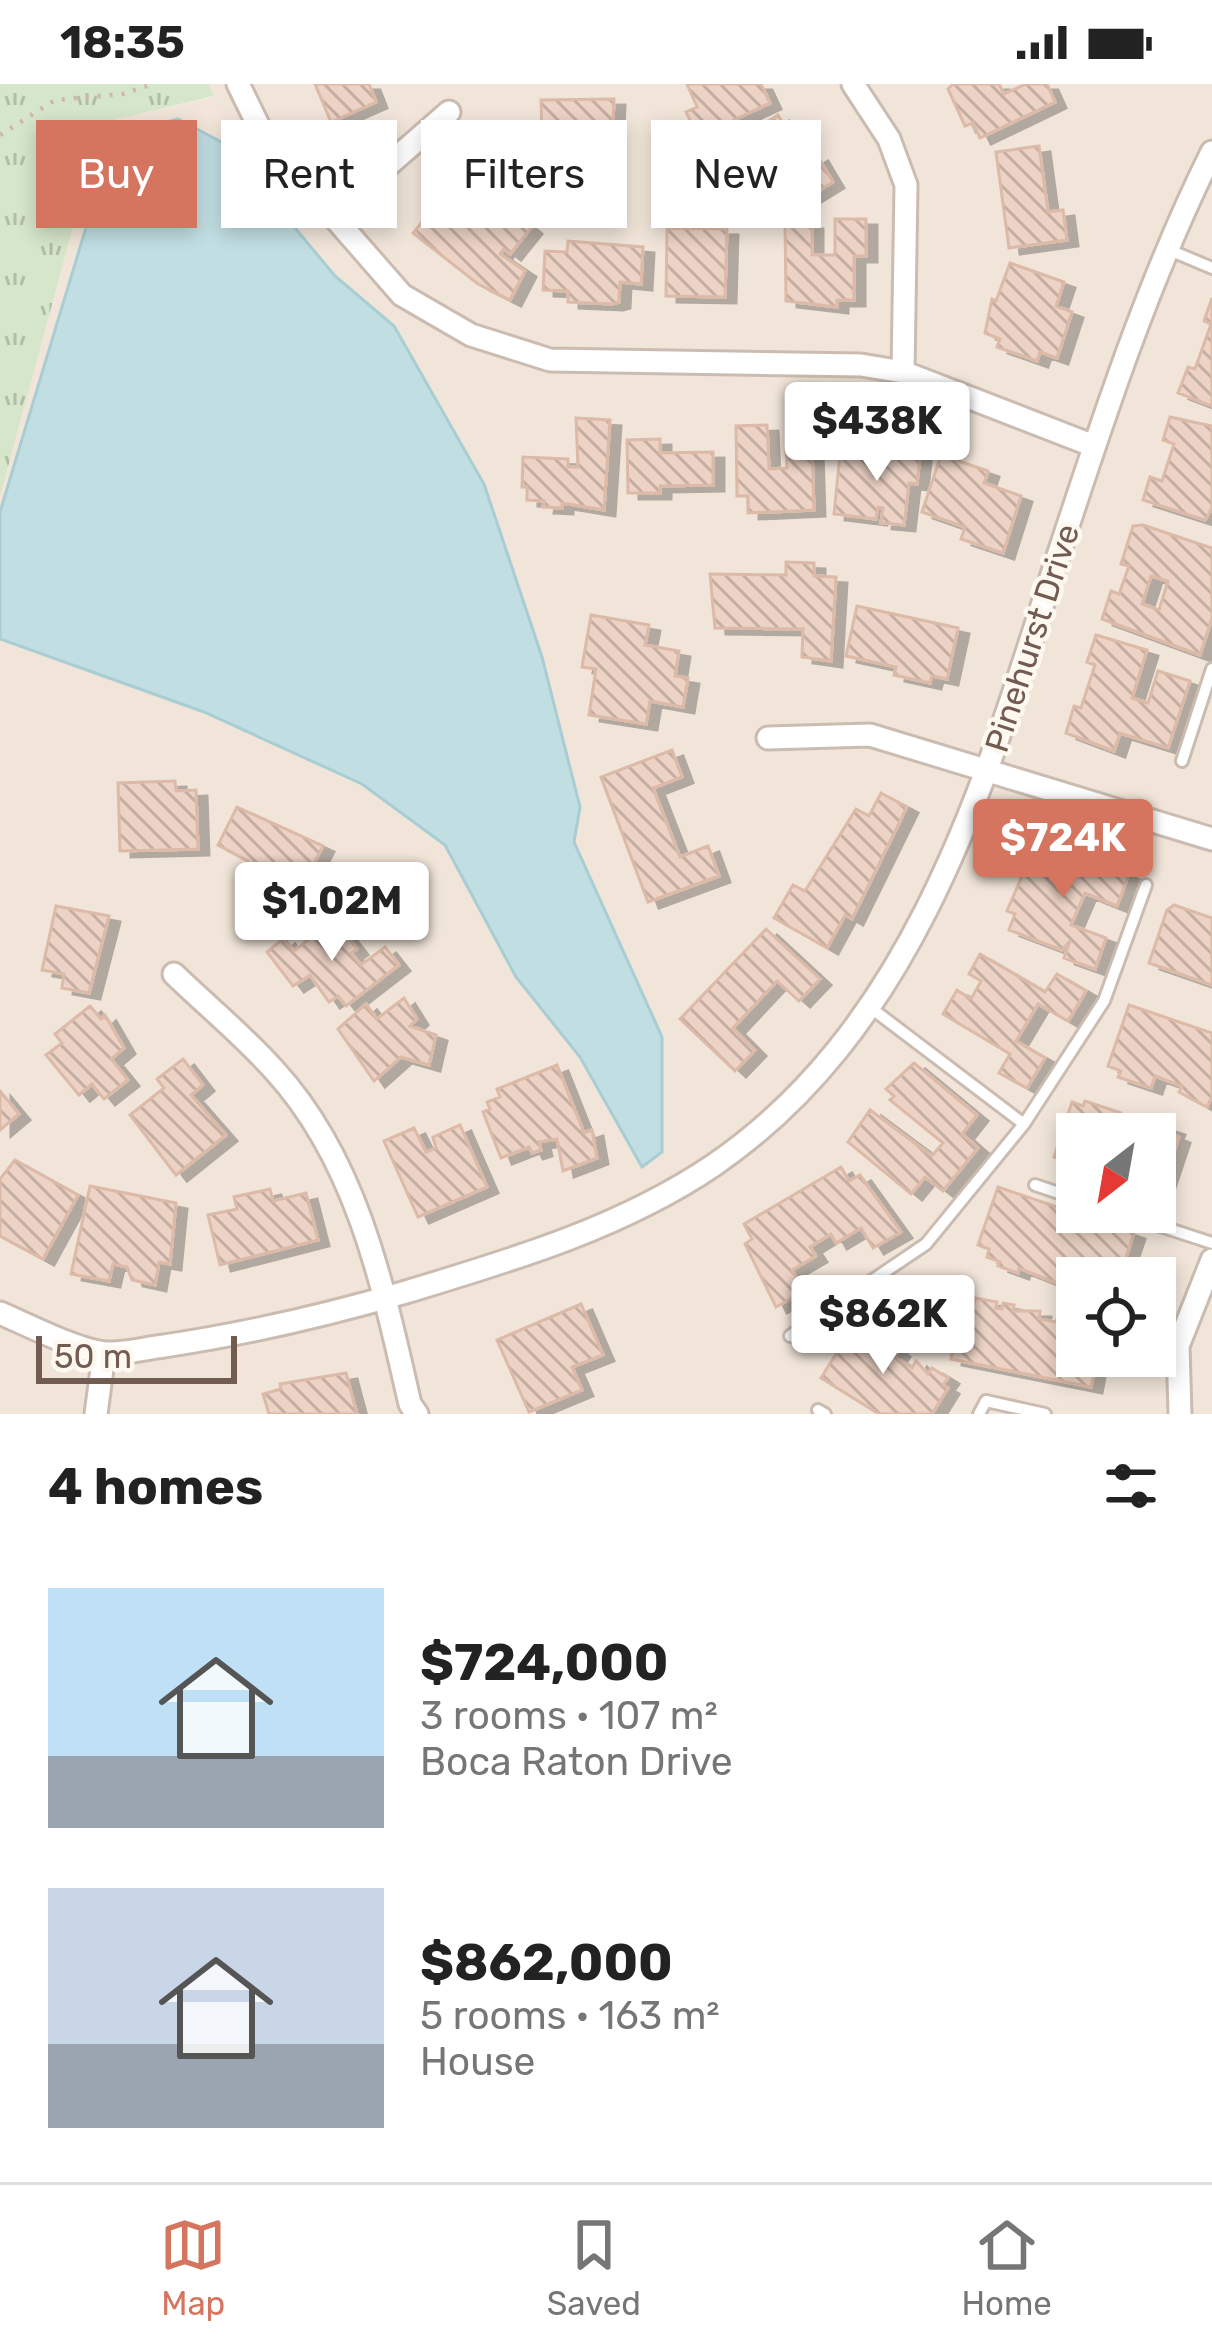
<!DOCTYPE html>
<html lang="en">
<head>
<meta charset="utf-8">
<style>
	:root { --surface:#fff; --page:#f2f2f2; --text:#222; --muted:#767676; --line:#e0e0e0; --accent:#d5755f }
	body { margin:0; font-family:Rubik,sans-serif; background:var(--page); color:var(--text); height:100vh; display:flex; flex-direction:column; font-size:45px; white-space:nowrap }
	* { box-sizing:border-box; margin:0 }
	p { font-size:39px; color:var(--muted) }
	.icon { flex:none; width:66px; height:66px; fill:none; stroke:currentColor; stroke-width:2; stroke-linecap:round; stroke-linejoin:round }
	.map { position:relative; height:1330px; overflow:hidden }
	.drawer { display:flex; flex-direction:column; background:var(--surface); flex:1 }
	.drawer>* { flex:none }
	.banner { position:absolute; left:36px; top:36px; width:1140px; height:108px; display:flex; gap:24px }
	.needle { width:78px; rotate:211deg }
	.buttons { position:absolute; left:1056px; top:1029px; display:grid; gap:24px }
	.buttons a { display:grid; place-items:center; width:120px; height:120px; border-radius:0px; background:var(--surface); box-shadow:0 6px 18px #0003; font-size:60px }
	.scale { position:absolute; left:36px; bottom:30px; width:201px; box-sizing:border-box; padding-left:12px; border:6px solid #725b50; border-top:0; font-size:33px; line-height:42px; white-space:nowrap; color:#725b50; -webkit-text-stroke:9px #fdf8f0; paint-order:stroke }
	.price { position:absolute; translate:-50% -102px; padding:0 27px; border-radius:12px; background:#fff; color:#222; font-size:39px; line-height:78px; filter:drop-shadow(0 3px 6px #0008) }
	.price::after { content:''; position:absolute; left:50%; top:72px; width:36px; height:27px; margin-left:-18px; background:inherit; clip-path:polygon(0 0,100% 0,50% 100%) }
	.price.selected { background:var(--accent); color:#fff }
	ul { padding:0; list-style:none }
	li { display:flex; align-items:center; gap:36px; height:300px; padding:0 48px }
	li span { display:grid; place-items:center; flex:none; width:336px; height:240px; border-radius:0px; color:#555 }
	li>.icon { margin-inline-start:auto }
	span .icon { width:144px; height:144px; fill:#fffc; stroke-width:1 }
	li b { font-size:51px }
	h2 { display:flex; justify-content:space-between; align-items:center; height:144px; padding:0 48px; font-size:51px }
	.tag { padding:0 42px; border-radius:0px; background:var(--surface); box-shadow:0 6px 18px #0003; font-size:42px; line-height:108px }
	.tag.selected { background:var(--accent); color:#fff }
	.status { display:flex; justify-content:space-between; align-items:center; height:84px; padding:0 60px; background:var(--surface); direction:ltr }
	.status svg { height:33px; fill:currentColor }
	.tabs { display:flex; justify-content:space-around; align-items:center; height:168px; border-top:3px solid var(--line); background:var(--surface); font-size:33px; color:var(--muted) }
	.tabs a { display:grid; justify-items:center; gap:6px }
	.tabs .selected { color:var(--accent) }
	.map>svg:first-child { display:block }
</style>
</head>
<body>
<div class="status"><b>18:35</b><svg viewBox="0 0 49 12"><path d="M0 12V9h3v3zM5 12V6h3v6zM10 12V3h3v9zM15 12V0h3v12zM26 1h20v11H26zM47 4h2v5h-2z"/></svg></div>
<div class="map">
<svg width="1212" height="1330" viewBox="0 0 1212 1330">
	<defs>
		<pattern id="park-tufts" width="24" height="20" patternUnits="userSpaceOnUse" patternTransform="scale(3)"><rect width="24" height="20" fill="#d6e6ca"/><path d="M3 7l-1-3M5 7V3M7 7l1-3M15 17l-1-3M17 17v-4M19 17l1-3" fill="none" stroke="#b2bda6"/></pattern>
		<pattern id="building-back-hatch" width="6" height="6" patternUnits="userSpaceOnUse" patternTransform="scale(3)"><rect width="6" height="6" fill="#ecd3c5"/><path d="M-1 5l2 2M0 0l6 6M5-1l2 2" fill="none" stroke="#c4aea2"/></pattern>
		<filter id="shadow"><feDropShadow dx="11" dy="6" stdDeviation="0" flood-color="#0004"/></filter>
	</defs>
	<rect width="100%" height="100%" fill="#faf3ea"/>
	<path fill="#f1e5d9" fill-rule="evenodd" d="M208,0H1212V1330H0V413L101,38L213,13ZM1077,1050H1155V1128H1077ZM1077,1194H1155V1272H1077Z"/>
	<path fill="url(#park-tufts)" d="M0,0H208L214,12L101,39L0,413Z"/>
	<path fill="#c1dee2" stroke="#a8cdd2" stroke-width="3" d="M178,35L225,60L335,192L394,242L484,400L542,573L580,723L574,758L662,953V1068L642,1083L580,973L516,893L445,761L362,700L204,628L0,555V428L114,51Z"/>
	<path fill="url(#building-back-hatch)" stroke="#ddbaa7" stroke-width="3" fill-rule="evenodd" filter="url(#shadow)" d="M315,0H369L376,18L331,38Z
		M687,0H761L770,19L698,53L686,28L697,23Z
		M999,0L1004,10L1026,0H1047L1055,18L980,54L973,39L965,42L948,5L953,0Z
		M614,15L611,93H570V67H561L560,51H542L541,16Z
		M778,31L806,78L817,71L833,98L781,130L737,57Z
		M1039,62L1048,128L1063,126L1067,156L1009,164L996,68Z
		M504,94L525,110L511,127L531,144L510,170L504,165L500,170L525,187L510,216L478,200L413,149L440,116L469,139Z
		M835,135H866V172H854V216H837V223L786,217L785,139H812V171H835Z
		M667,144L727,145L725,213L666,212Z
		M568,157L643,163L641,200L620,198L619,218L612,220L568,218V207L543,206L545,167L567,168Z
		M1010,179L1064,198L1056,222L1072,228L1057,274L1040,268L1037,277L997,263L1000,255L985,249L992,215L996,217Z
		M1212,214V322L1178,309L1188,283L1195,285L1211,240L1204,237Z
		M1170,333L1212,342V424L1205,436L1143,416L1150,393L1162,397L1174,360L1163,356Z
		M576,334L610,336L604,426L562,419V424L543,423L544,417L527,416V403H522L523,373L568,375V383H578Z
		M767,341L769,385L787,384L786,364L812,363L814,426L748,429V412H737L736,342Z
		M660,355V369L713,368V401L660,402V409H628L627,356Z
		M889,359L921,363L917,400L909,399L904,441L881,439L883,424L878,423L876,435L834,430L840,370L887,375Z
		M941,371L988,387L984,399L1021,412L1003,469L961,455L965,443L922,428Z
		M1143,441L1212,464V534L1200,571L1102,535L1111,507L1119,510L1129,482L1121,480L1133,442ZM1151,492L1168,497L1159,526L1142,520Z
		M786,478L814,479V492L836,493L831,577L802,573L803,545L715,544L710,490L786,491Z
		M857,522L958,544L947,595L932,592L930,599L894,591L896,583L846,572Z
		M591,531L649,541L645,561L679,567L675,592L688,594L683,623L650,617L646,640L589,631L596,585L582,583Z
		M1096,551L1147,566L1132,614L1148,619L1158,587L1190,597L1168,664L1120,649L1114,667L1066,649L1074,622L1081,624L1095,581L1087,578Z
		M672,666L682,693L653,704L680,773L708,762L719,792L648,818L601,693Z
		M175,697L176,707L196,706L198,765L120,767L118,699Z
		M881,709L907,723L852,835L845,831L827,864L774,834L793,801L805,807L856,725L869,732Z
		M237,723L323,762L290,824L261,808L268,795L245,783L248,777L218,761Z
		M1037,757L1129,790L1117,822L1085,809L1071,841L1106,854L1095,885L1064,874L1070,857L1062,866L1009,846L1015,830L1007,827Z
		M1174,821L1212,834V901L1149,879L1167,826Z
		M56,822L109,832L89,909L62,904L64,890L42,886Z
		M334,835L357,865L351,869L361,881L385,863L399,881L346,922L338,912L329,918L310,891L293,902L267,868L284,854L294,867Z
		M766,845L820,895L799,917L777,897L733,944L755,966L735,987L680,935Z
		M980,870L1045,908L1057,890L1086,907L1068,937L1038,920L1016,957L1045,974L1027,1004L999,989L1010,970L943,930L957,906L971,915L981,897L969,890Z
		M404,914L417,935L410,942L436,951L429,981L401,973L374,997L338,945L366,920L377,935Z
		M1129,921L1212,949V1013L1207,1023L1179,1008L1182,1002L1155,992L1151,1004L1118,993L1121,987L1108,982Z
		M90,922L101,935L105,931L124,964L111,975L128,996L104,1015L92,1000L79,1011L46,971L62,959L55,950Z
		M183,975L203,1001L191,1011L226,1051L176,1091L130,1031L164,1004L157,995Z
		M914,979L977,1031L962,1050L978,1064L943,1107L925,1093L911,1110L848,1058L870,1026L932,1072L943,1059L890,1016L894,1012L886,1005Z
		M557,981L584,1049L592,1046L597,1074L563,1087L557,1055L539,1058L541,1066L532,1069L529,1063L501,1074L483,1028L490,1025L487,1018L500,1013L497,1005Z
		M0,1007L19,1030L0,1046Z
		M1085,1017L1121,1029L1123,1038L1137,1042L1140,1034L1174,1045L1172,1050L1179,1053L1160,1110L1155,1108V1050H1077V1081L1054,1073L1072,1018L1083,1022Z
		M460,1041L487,1103L418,1133L384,1057L414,1044L426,1068L436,1064L433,1053Z
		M15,1076L78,1111L43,1175L0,1152V1095Z
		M841,1083L849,1097L860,1091L901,1148L873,1164L861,1144L836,1159L831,1150L810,1163L816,1172L792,1186L804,1207L776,1223L745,1160L752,1155L744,1140Z
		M90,1102L176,1119L170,1180L159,1178L155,1201L132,1196L127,1183L113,1180L109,1197L71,1190Z
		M998,1103L1134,1149L1119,1194H1077V1207L1019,1184L1018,1189L998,1182L1000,1178L987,1173L989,1165L978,1161Z
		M270,1105L273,1117L306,1109L318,1156L220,1181L208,1131L237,1125L234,1113Z
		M975,1214L997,1218L996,1224L1002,1225L1003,1219L1014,1221L1013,1227H1040L1039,1235L1056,1238L1058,1231L1065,1233L1063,1244L1072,1246L1077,1233V1272H1097L1091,1303L951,1275L962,1218L974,1220Z
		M581,1220L603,1271L572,1283L582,1306L529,1328L497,1256Z
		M864,1242L899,1267L895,1273L912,1284L916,1277L928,1290L932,1284L948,1294L943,1301L948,1304L932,1330H879L821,1294L853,1243L860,1248Z
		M346,1289L357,1330H269L263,1310L281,1305L280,1300Z"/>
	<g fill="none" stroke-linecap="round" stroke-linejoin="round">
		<defs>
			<path id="service" d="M1167,165L1212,184
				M1182,677L1212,585
				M871,924L1024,1040
				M1035,1101L1077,1115
				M1117,1128L1212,1159
				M790,1252L926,1160L1024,1040L1104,917L1146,801
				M818,1326L825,1330
				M979,1330L986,1317L1045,1330"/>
			<path id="minor" d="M238,0L264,53L402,211L471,251L550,276L861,281L903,288L1094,362
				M853,0L889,55L906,101L903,288
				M331,131L449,28
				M768,654L870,651L1212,755
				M174,890C207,922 244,952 275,987C358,1078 383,1203 410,1320L417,1330
				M0,1229C26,1240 80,1268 107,1269C125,1270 146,1264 164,1262C245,1250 327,1231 406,1208C512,1176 621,1144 714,1081C918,941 987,692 1059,469C1104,332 1148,197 1212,68
				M96,1330L104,1270
				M1180,1330L1178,1262L1212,1176"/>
		</defs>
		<use href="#service" stroke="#cbbcb1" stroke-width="16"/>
		<use href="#minor" stroke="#cbbcb1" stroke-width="27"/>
		<path stroke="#d1b7a8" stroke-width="4.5" stroke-dasharray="3 9" stroke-linecap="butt" d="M0,51L55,16L123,10L153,0"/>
		<use href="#service" stroke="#fff" stroke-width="10"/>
		<use href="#minor" stroke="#fff" stroke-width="21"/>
	</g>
	<g text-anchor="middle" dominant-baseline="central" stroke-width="9" stroke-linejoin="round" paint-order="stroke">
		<g font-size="33" fill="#725b50" stroke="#fdf8f0">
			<text transform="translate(1032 554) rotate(-72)">Pinehurst Drive</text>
		</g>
	</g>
</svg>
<div class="buttons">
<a><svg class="needle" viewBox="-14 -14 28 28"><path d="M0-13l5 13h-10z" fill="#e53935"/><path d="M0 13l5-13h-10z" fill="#767676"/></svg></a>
<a><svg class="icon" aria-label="locate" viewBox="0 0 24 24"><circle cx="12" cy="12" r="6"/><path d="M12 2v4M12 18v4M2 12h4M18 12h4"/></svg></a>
</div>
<div class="scale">50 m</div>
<b class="price" style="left:877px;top:400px">$438K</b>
<b class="price selected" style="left:1063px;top:817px">$724K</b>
<b class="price" style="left:332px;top:880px">$1.02M</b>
<b class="price" style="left:883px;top:1293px">$862K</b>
<div class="banner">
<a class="tag selected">Buy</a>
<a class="tag">Rent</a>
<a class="tag">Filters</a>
<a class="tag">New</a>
</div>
</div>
<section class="drawer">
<h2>4 homes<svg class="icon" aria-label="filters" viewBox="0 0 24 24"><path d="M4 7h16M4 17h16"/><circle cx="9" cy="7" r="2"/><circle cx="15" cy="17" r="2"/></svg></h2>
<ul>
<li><span style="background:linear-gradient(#bfe0f5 70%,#9aa5b1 0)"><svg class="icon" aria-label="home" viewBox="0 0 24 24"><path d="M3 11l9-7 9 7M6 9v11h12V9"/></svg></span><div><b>$724,000</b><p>3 rooms · 107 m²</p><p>Boca Raton Drive</p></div></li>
<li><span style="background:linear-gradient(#c9d6e8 65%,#9aa5b1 0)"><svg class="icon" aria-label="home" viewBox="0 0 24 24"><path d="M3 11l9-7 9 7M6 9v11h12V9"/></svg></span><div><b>$862,000</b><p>5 rooms · 163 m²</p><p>House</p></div></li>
</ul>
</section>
<nav class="tabs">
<a class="selected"><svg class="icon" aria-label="map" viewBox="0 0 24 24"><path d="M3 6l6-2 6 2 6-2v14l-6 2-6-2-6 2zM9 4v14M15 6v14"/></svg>Map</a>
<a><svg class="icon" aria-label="saved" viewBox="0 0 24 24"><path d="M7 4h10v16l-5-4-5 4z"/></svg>Saved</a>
<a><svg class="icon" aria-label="home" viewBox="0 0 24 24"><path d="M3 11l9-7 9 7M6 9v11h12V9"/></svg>Home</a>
</nav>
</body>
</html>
